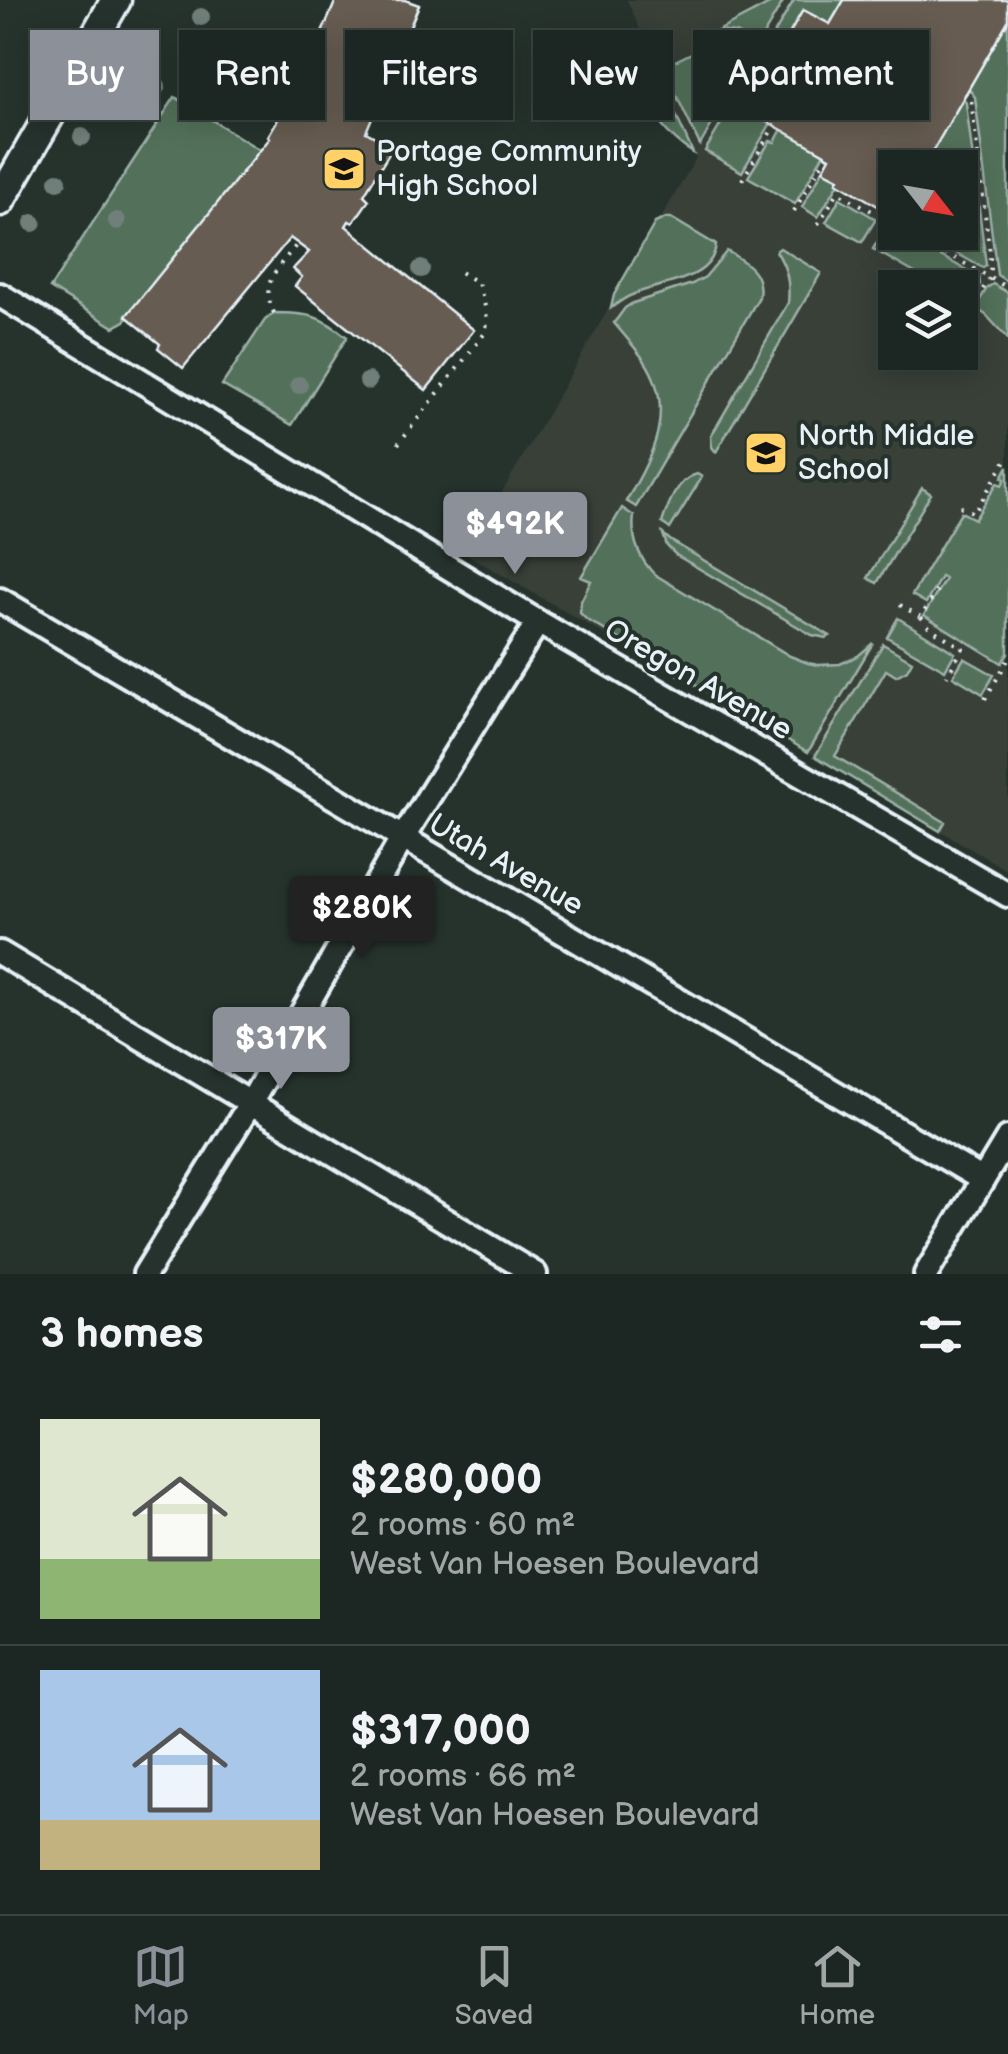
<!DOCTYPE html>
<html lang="en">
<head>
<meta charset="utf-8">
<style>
	:root { --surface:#1c2622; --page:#252e2a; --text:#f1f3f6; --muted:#a0a5a5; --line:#3a4340; --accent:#8c9099 }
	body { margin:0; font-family:"Balsamiq Sans",sans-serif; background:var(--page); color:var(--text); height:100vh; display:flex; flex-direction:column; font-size:38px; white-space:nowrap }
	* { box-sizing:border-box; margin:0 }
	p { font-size:32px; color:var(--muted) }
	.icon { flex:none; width:55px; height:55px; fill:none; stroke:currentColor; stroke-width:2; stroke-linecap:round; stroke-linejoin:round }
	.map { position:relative; height:1274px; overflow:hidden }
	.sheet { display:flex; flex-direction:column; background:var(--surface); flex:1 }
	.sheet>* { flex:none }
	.hud { position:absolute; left:30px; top:30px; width:950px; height:90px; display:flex; gap:20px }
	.needle { width:65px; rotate:121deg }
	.tools { position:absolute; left:878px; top:150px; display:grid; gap:20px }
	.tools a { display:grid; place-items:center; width:100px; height:100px; border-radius:0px; background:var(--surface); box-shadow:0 5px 25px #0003,0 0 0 2px var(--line); font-size:50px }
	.price { position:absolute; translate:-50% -85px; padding:0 22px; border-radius:10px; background:var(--accent); color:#fff; font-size:32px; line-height:65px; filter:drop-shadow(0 2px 5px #0008) }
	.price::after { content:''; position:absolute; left:50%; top:60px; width:30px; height:22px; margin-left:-15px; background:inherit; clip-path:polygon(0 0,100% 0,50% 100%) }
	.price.on { background:#222; color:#fff }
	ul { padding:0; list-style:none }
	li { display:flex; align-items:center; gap:30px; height:250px; padding:0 40px }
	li+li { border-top:2px solid var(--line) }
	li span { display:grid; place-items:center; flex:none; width:280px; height:200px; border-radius:0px; color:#555 }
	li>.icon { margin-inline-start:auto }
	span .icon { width:120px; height:120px; fill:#fffc; stroke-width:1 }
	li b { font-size:42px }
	h2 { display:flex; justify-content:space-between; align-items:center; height:120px; padding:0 40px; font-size:42px }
	.pill { padding:0 35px; border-radius:0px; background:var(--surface); box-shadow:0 5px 25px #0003,0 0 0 2px var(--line); font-size:35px; line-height:90px }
	.pill.on { background:var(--accent); color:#fff }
	.dock { display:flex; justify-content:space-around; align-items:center; height:140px; border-top:2px solid var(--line); background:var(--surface); font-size:28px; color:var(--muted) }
	.dock a { display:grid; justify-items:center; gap:5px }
	.dock .on { color:var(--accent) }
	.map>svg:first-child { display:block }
</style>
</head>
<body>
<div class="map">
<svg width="1008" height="1274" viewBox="0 0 1008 1274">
	<rect width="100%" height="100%" fill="#26332d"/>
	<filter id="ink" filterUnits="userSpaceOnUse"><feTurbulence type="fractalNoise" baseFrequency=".01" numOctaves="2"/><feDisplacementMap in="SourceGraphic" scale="20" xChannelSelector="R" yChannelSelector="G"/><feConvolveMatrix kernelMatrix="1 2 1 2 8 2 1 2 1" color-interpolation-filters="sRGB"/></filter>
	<g filter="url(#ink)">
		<path fill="#393f38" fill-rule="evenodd" d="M627,0H1008V871L808,752L466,554L696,158ZM895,168H960V232H895ZM895,288H960V352H895Z"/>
		<path fill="#52715a" stroke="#9db1a9" stroke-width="2.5" d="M777,0H784L758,44L735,33L718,31Z
			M794,0H844L830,24L803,10L783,45L775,50L767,46Z
			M1008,21V282L997,275L975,97L968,88Z
			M722,38L732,39L754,51L700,145L663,67Z
			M759,59L768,63L764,70L767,72L746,108L771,123L742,172L705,151Z
			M652,67L656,71L693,153C673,141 639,107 645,81C645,79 651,69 652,67Z
			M175,97L260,150L125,321L114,327L50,288Z
			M963,97L966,103L986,265L983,268L920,233L960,232V168L923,167Z
			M782,129L824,153L795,204L748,177L770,141L775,142Z
			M823,170L839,178V183L818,217L802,207Z
			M840,198L876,219L862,242L826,222Z
			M666,218H671L716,245C711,283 659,282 632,295C624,298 618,303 611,308L614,295L655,223Z
			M886,226L979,277L980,284L968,305L960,300V288L939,287L873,249Z
			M780,248L821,273L716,452L712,447L711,436L788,303C790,282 787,268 776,251Z
			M727,251C747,263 763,272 759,297L636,507L626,501C653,457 677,409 644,360C635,347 624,335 614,323L625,308L633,303L692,284L705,277Z
			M993,284L1008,293V339L986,315L975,308L987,288Z
			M274,313C308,313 320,315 347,337L292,425L222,385L265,320Z
			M1008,466V653L1002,663L924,615L945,579L941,577L926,603L912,595L961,512L975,519L997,483L1002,485L1005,479L1002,477Z
			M697,474L702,477L670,529L662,523C668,505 677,479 697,474Z
			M922,488L931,494L877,583L868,578Z
			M622,508L634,516C631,539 639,558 654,574L790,656L808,663L818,665L840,664L858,656L873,643L808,752L586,619L580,613L581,601L591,581L581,577Z
			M663,534L670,540L830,636L826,638L812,635L676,555L667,546Z
			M898,618L955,653L945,670L887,637Z
			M883,644L912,661L907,670L896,676L886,670L835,756L945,822L940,831L815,756Z
			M964,658L994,675L983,694L953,676Z"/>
		<path fill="#665b51" stroke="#e8f1f8" stroke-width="2.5" d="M336,0H405L419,5L366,132L393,147L364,195L369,200L353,223L349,221L346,226L474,330L426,390L295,286L302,277L293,269L309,252L290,238L183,368L158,348L160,344L126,316L270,138L268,136L293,94L295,96Z
			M844,0H1008V21L923,168H895V216L837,182L839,178L823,170L830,157L745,109L767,72L764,70L768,63L779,43L783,45L803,10L830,24Z"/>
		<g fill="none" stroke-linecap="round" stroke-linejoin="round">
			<defs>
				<path id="minor" d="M0,295L538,622L1008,895
					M0,600L983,1180
					M0,953L535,1274
					M145,1274L250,1104L402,839L538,622
					M926,1274L1008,1138"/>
				<path id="tertiary" d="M0,201L116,0"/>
			</defs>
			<use href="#minor" stroke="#e8f1f8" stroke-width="30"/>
			<use href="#tertiary" stroke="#e8f1f8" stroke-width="35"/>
			<path stroke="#e8f1f8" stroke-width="4" stroke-dasharray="2.5 8" stroke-linecap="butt" d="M760,50L771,57
				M965,93L971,99L990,255V278L969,311
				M742,180L775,125
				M794,211L827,155
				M818,224L838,192L895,224
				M909,232L1008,288
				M274,313C258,283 279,267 298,243
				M398,444L485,333C490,315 483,300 478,283L457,270
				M960,506L974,513L1008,457
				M900,605L921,617L938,588L940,589
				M921,617L930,628L963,648L947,676
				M985,699L1008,660"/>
			<use href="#minor" stroke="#26332d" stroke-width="22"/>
			<use href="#tertiary" stroke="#26332d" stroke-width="28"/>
		</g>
		<g fill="#707f7a">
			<circle cx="201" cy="17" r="9"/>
			<circle cx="157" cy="86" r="9"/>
			<circle cx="82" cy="137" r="9"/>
			<circle cx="58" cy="181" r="9"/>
			<circle cx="117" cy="221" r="9"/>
			<circle cx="33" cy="223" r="9"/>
			<circle cx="421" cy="269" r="9"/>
			<circle cx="368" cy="381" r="9"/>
			<circle cx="299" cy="385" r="9"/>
		</g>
	</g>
	<defs>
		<symbol id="school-square" viewBox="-11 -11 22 22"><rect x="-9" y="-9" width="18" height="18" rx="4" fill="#ffd166" stroke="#26332d"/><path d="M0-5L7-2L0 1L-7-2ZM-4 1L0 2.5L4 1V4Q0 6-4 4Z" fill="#111"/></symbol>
	</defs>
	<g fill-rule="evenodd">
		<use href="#school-square" x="319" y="144" width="50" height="50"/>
		<use href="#school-square" x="741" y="428" width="50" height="50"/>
	</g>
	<g text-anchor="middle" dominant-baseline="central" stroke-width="8" stroke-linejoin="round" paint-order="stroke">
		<g font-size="30" fill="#e8f1f8" stroke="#26332d" text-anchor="start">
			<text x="376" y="152">Portage Community<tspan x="376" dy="34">High School</tspan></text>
			<text x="798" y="436">North Middle<tspan x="798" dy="34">School</tspan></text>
		</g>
		<g font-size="30" fill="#e8f1f8" stroke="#26332d">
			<text transform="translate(698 680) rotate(30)">Oregon Avenue</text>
			<text transform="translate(506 865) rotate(30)">Utah Avenue</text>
		</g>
	</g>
</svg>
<div class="tools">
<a><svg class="needle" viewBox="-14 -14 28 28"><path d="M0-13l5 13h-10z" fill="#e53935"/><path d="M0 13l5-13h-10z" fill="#a0a5a5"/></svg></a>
<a><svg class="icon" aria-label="layers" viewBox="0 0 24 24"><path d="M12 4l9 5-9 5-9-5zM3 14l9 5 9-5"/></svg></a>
</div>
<b class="price" style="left:515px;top:577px">$492K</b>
<b class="price on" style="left:362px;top:961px">$280K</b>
<b class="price" style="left:281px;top:1092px">$317K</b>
<div class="hud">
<a class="pill on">Buy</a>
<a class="pill">Rent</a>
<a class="pill">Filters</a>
<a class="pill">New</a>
<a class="pill">Apartment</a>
</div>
</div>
<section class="sheet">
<h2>3 homes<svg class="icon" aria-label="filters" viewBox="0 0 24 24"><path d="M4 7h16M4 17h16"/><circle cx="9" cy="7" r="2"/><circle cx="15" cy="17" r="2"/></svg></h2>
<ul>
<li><span style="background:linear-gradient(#dfe7d0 70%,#8fb573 0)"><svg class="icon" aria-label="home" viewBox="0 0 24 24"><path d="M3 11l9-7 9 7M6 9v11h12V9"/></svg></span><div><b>$280,000</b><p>2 rooms · 60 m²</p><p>West Van Hoesen Boulevard</p></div></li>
<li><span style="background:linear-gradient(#a9c7e8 75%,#c2b280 0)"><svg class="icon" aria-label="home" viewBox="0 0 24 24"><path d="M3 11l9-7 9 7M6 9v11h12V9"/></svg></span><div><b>$317,000</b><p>2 rooms · 66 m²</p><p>West Van Hoesen Boulevard</p></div></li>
</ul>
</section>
<nav class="dock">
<a class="on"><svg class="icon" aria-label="map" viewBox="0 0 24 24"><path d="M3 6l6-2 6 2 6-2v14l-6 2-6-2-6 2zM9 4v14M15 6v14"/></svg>Map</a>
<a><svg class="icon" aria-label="saved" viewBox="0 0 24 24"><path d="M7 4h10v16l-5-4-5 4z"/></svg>Saved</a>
<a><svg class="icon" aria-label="home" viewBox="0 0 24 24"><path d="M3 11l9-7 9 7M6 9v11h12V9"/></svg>Home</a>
</nav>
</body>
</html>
